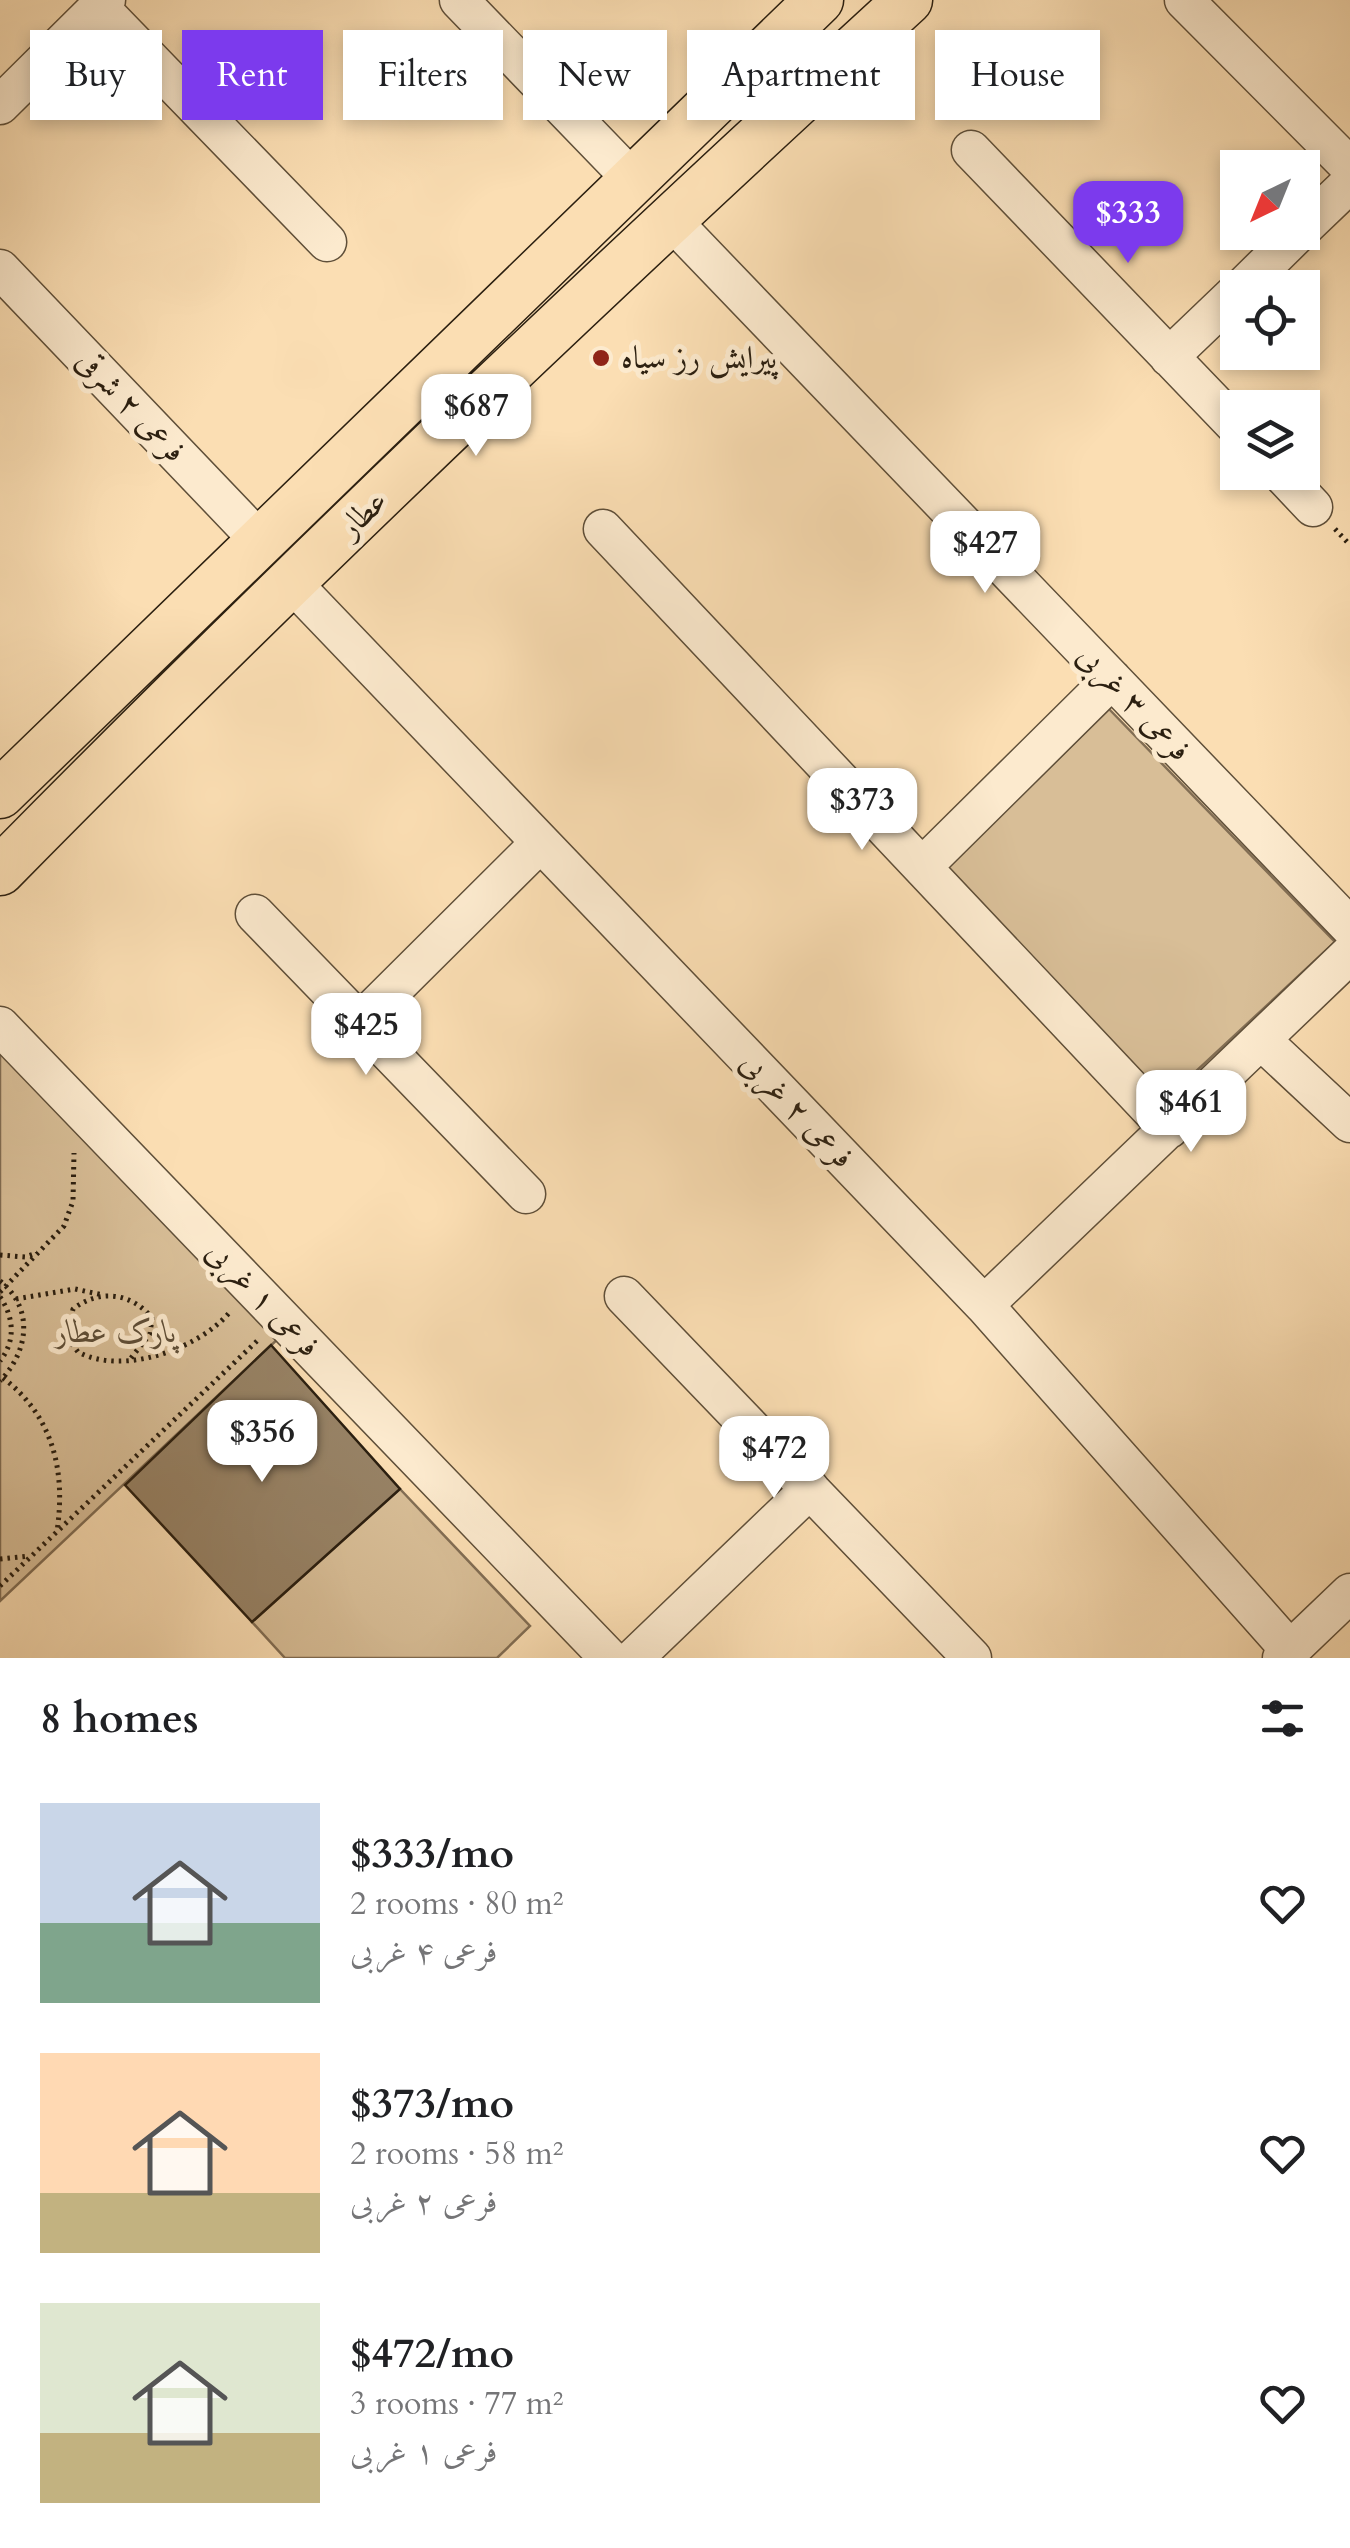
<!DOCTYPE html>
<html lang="en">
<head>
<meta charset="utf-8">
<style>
	:root { --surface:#fff; --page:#f6f6f6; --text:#202124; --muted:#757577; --accent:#7c3aed }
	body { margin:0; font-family:Cardo,Amiri,serif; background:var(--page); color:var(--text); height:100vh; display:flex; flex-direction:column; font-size:38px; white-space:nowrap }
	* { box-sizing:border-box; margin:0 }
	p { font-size:32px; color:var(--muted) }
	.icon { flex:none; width:55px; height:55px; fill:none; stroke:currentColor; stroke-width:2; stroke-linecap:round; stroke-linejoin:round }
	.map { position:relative; height:1658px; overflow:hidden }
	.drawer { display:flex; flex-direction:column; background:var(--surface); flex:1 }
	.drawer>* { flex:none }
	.hud { position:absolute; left:30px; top:30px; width:1290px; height:90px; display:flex; gap:20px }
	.needle { width:65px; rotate:223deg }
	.fabs { position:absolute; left:1220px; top:150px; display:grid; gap:20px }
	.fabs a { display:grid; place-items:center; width:100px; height:100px; border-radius:0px; background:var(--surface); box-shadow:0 5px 15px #0003; font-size:50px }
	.price { position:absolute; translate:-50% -85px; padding:0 22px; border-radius:20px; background:#fff; color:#222; font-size:32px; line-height:65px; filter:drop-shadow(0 2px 5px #0008) }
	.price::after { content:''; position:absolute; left:50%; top:60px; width:30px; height:22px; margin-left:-15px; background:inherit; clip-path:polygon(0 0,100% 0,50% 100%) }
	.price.on { background:var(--accent); color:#fff }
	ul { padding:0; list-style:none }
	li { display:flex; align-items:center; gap:30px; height:250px; padding:0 40px }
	li span { display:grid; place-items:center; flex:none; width:280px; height:200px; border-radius:0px; color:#555 }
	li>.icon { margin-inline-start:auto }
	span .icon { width:120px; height:120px; fill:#fffc; stroke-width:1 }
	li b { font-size:42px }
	h2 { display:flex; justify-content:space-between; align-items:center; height:120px; padding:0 40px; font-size:42px }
	.tag { padding:0 35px; border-radius:0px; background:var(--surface); box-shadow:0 5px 15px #0003; font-size:35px; line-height:90px }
	.tag.on { background:var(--accent); color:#fff }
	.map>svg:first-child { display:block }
</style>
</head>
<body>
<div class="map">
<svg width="1350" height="1658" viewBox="0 0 1350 1658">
	<rect width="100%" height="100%" fill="#fbdeb3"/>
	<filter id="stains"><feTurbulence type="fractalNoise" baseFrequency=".002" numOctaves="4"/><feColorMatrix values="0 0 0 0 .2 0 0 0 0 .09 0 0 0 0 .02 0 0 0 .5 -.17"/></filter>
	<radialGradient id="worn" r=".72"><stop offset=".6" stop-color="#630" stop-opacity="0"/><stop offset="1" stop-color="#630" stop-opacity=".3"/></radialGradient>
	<path fill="#d8be97" stroke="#826e54" stroke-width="2.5" d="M1109,709L1335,942L1163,1102L943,871Z
		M0,1041L281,1336L0,1601Z
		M400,1489L530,1626L497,1658H285L252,1622Z"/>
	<path fill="#978265" stroke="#2b1f10" stroke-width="2.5" d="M271,1345L400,1489L252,1622L125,1485Z"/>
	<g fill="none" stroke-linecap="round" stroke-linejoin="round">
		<defs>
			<path id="minor" d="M459,0L633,180
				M1184,0L1350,167
				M99,7L327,242
				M0,105L106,0
				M971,150L1238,428
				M669,218L1350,927
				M1302,229L1350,183
				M0,269L261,542
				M1242,288L1299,232
				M1169,357L1238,291
				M1280,472L1313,507
				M603,529L1169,1129
				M292,583L984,1305L1290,1650
				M922,867L1112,679
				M255,914L526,1194
				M359,1023L540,843
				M0,1026L609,1658
				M1261,1040L1350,1123
				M624,1296L972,1658
				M984,1305L1350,954
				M634,1658L810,1489
				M1282,1658L1350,1593"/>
			<path id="major" d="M0,794L819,0
				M0,871C294,572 599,283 908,0"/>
		</defs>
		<use href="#minor" stroke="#5f4f39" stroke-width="41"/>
		<use href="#major" stroke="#2b1f10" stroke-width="51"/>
		<path stroke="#2b1f10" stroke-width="5" stroke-dasharray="2.5 5" stroke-linecap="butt" d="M1335,529L1350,545
			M0,1255L25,1257L37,1253
			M0,1281C35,1309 28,1352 0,1381
			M0,1292L64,1226L73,1201L74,1153
			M0,1297C14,1317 16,1341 0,1361
			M16,1299L75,1289L103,1295
			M131,1358L150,1334L152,1318C131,1292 99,1289 73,1309L67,1337L78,1352C123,1376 198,1349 229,1313
			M3,1378C53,1416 66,1471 57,1531
			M0,1559L29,1556
			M0,1586L257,1341"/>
		<use href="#minor" stroke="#fceace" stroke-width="38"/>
		<use href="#major" stroke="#fbdeb3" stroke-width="48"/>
	</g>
	<circle fill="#8f2418" stroke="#fceace" stroke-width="4" cx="601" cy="358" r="10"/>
	<g text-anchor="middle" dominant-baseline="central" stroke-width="10" stroke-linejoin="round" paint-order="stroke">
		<g font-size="32" fill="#2b1f10" stroke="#fceace" text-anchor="start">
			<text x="621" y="358">پیرایش رز سیاه</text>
		</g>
		<g font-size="32" fill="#2b1f10" stroke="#fceace">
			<text transform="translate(131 406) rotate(46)">فرعی ۲ شرقی</text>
			<text transform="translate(363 514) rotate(-44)">عطار</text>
			<text transform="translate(1134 703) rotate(46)">فرعی ۳ غربی</text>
			<text transform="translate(797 1110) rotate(46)">فرعی ۲ غربی</text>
			<text transform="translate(263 1299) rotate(46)">فرعی ۱ غربی</text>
		</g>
		<g font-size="32" font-style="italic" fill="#5f4f38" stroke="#fceace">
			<text x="116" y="1332">پارک عطار</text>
		</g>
	</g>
	<rect width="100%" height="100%" filter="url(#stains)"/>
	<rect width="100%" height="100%" fill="url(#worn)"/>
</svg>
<div class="fabs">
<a><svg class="needle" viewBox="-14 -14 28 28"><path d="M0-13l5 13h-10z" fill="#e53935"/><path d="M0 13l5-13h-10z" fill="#757577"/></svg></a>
<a><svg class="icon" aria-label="locate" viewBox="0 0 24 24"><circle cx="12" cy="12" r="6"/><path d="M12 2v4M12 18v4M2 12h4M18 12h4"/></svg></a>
<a><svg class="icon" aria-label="layers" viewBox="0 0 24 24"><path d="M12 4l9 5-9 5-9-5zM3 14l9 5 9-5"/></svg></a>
</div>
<b class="price on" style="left:1128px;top:266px">$333</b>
<b class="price" style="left:476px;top:459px">$687</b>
<b class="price" style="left:985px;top:596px">$427</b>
<b class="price" style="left:862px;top:853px">$373</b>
<b class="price" style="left:366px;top:1078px">$425</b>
<b class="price" style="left:1191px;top:1155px">$461</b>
<b class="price" style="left:262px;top:1485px">$356</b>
<b class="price" style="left:774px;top:1501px">$472</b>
<div class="hud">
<a class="tag">Buy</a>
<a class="tag on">Rent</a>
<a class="tag">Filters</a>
<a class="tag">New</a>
<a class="tag">Apartment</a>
<a class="tag">House</a>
</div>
</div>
<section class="drawer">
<h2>8 homes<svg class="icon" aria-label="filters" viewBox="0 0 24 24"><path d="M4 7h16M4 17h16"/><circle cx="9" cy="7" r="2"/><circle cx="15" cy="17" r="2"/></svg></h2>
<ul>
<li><span style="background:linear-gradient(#c9d6e8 60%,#7fa58c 0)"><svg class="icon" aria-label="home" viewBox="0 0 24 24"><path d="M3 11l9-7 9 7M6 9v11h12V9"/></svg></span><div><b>$333/mo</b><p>2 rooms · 80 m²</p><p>فرعی ۴ غربی</p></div><svg class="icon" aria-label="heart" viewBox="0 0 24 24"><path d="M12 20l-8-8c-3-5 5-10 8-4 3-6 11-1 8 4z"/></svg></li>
<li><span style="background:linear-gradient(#ffd9b3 70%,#c2b280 0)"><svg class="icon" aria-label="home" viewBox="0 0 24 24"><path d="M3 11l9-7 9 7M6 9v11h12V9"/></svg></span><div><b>$373/mo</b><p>2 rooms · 58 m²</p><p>فرعی ۲ غربی</p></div><svg class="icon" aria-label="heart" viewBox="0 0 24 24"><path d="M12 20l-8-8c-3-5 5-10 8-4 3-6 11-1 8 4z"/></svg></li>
<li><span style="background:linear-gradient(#dfe7d0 65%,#c2b280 0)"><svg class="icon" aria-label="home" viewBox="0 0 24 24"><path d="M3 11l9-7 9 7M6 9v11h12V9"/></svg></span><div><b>$472/mo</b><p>3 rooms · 77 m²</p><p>فرعی ۱ غربی</p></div><svg class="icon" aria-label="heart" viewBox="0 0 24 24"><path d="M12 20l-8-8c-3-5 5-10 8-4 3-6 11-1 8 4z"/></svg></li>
</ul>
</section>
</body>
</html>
